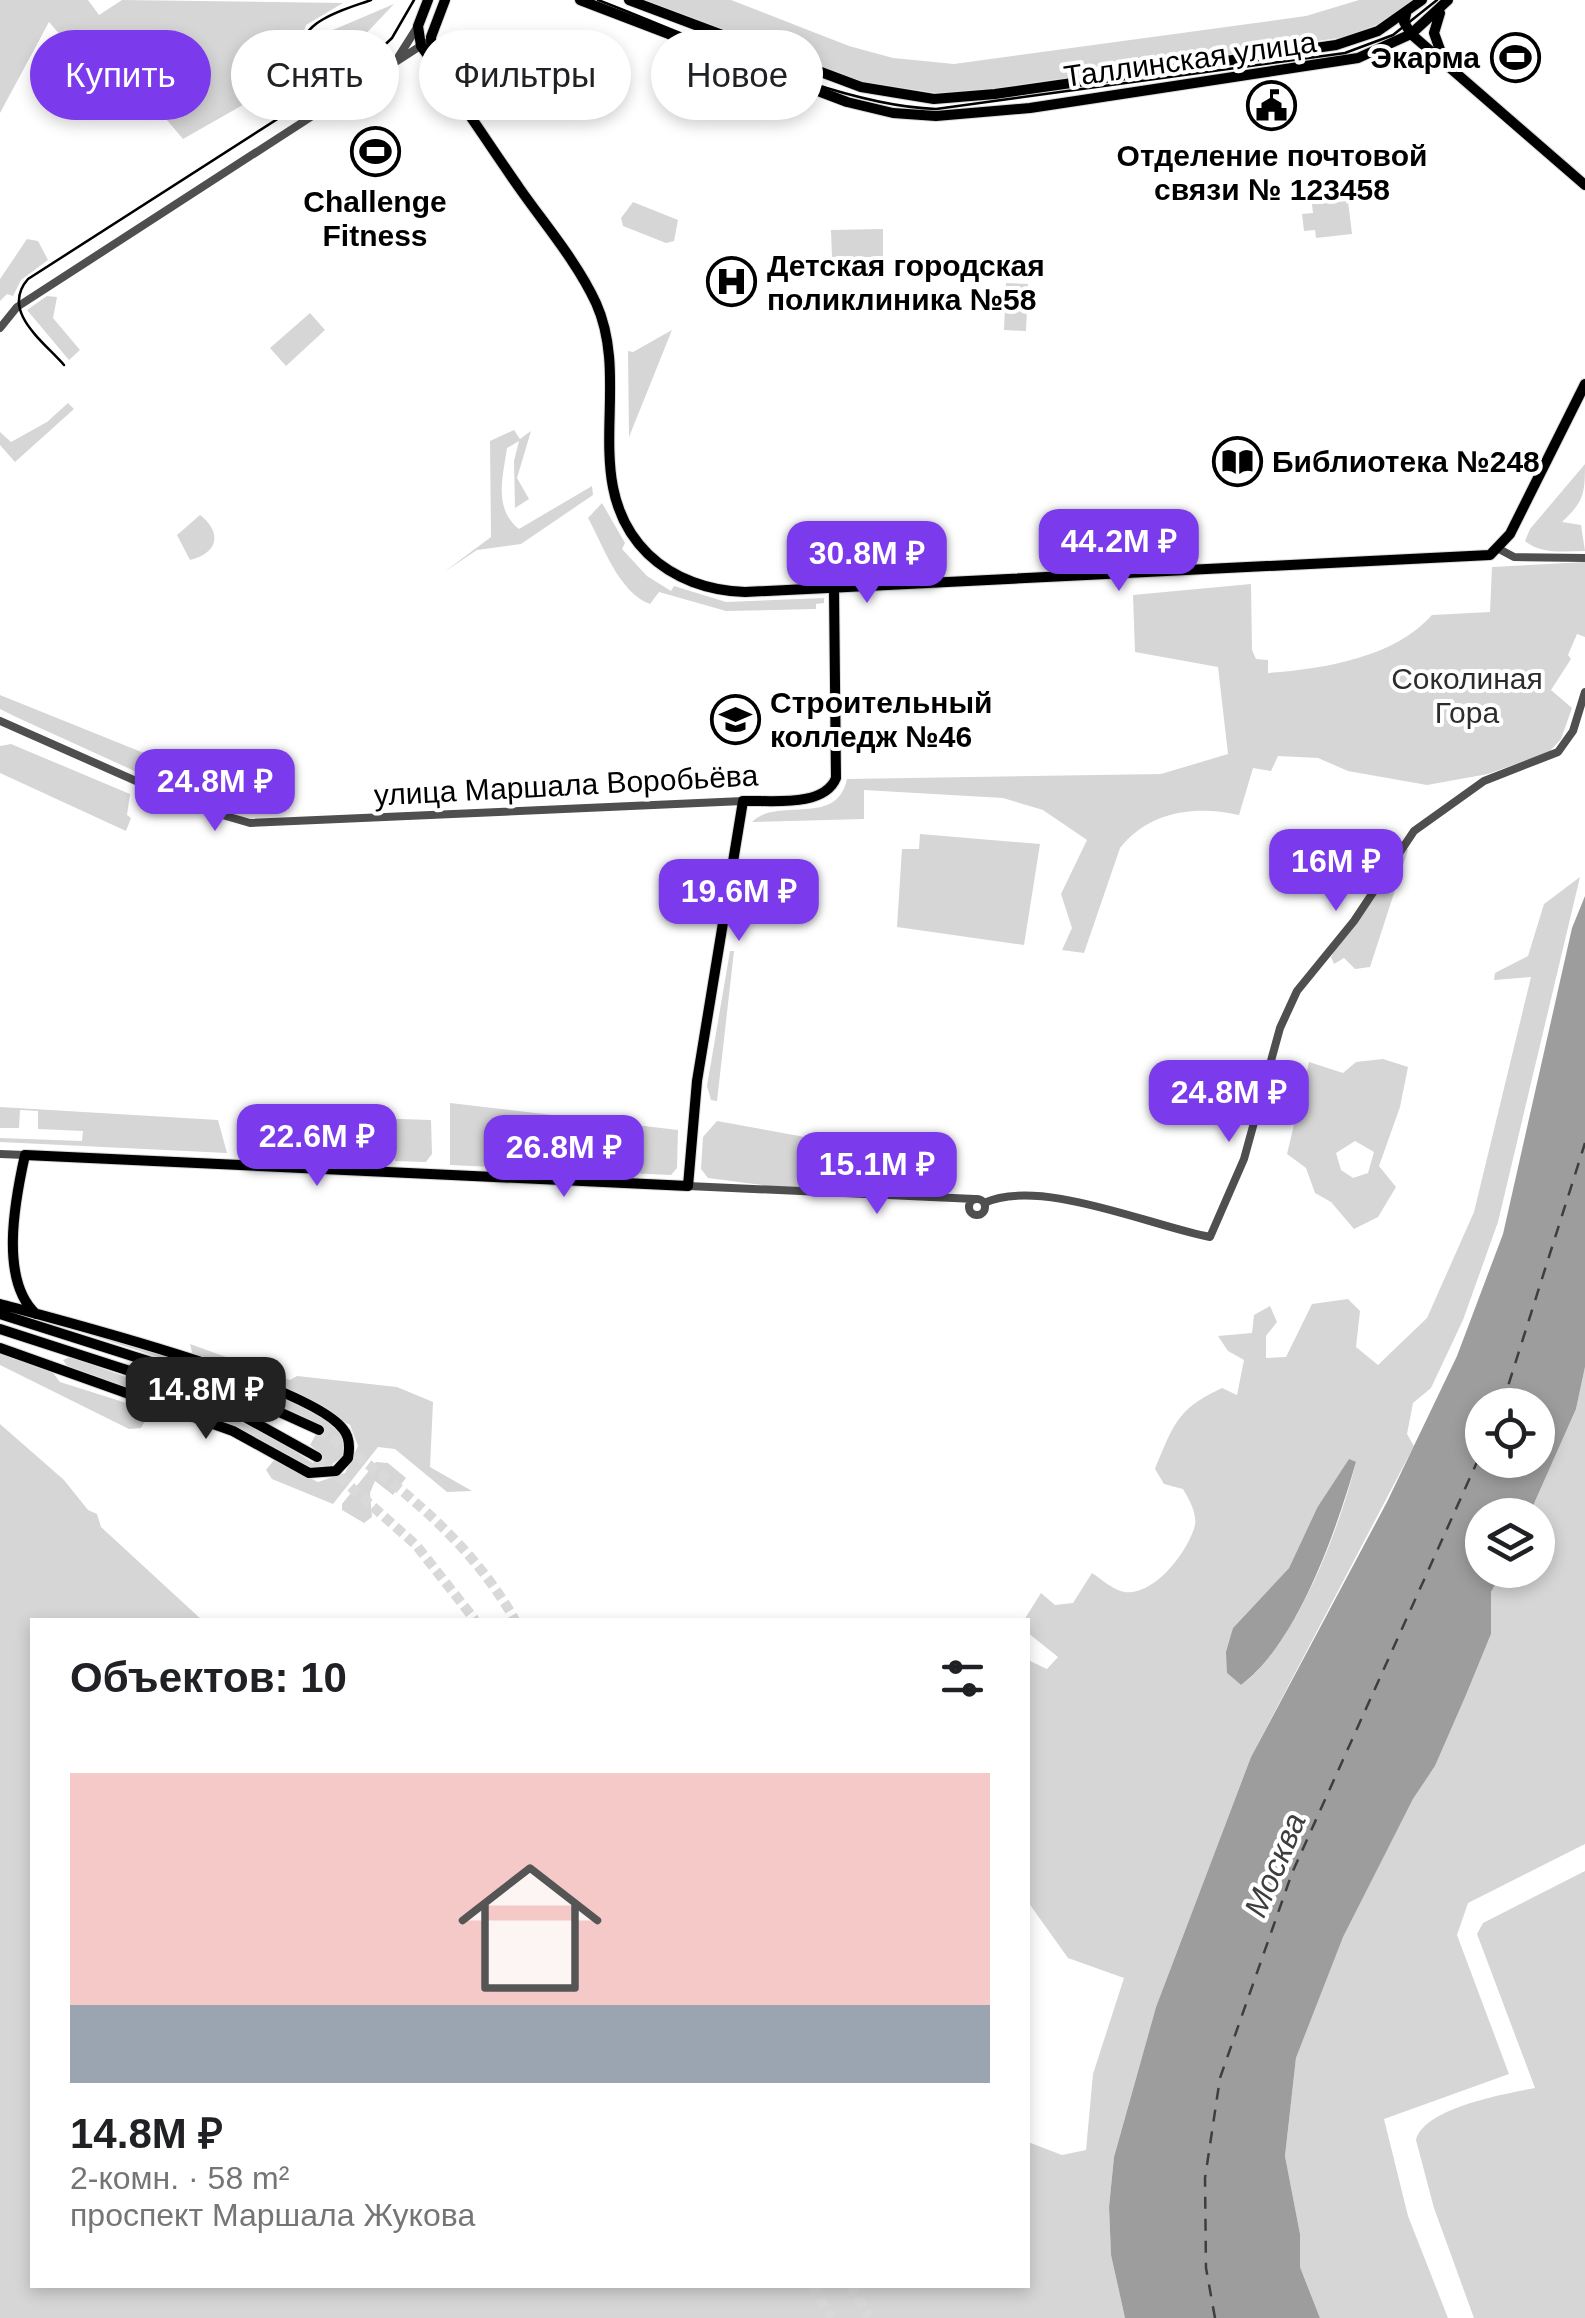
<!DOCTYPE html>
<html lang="ru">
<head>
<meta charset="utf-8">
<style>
	:root { --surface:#fff; --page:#f6f6f6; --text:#202124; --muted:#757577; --line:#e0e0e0; --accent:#7c3aed }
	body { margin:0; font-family:Arial,sans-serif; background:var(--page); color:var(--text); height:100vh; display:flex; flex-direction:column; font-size:38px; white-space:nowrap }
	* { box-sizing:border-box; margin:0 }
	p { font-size:32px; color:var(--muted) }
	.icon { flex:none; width:55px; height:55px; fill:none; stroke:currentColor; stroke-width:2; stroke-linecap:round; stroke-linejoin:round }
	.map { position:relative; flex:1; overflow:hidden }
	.details { position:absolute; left:30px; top:1618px; width:1000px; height:670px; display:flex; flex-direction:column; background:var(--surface); border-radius:0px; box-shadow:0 5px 15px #0003 }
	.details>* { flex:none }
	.guide { position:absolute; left:30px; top:30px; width:1000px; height:90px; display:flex; gap:20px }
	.controls { position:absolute; left:1465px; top:1388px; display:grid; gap:20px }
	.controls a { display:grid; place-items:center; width:90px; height:90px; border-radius:50%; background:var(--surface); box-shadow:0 5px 15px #0003; font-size:50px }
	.price { position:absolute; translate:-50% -85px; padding:0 22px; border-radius:20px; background:var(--accent); color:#fff; font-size:32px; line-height:65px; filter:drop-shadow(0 2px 5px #0008) }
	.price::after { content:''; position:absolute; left:50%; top:60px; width:30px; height:22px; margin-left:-15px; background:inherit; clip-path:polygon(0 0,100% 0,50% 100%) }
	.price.on { background:#222; color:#fff }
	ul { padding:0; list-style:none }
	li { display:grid; align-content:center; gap:20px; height:530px; padding:0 40px }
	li+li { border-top:2px solid var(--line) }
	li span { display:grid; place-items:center; height:310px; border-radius:0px; color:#555 }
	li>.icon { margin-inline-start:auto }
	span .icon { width:180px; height:180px; fill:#fffc; stroke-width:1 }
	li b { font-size:42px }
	h2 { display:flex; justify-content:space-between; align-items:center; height:120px; padding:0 40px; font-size:42px }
	.tag { padding:0 35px; border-radius:45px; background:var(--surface); box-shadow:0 5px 15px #0003; font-size:35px; line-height:90px }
	.tag.on { background:var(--accent); color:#fff }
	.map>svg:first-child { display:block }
</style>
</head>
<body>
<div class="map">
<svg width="1585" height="2318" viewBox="0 0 1585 2318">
	<rect width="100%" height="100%" fill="#fff"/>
	<path fill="#d6d6d6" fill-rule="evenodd" d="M0,0H88L99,15L122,0L343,3L306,25L292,68L280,84L183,139L128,74L114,36L82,60L49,22L0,113Z
		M645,0H731L849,46L893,58L954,64L1306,16L1359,0H1413L1386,21L1345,37L991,89L936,93L863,82Z
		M394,4L341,60L322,66L312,59L314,38Z
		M505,51L611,92L602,111L506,66Z
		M1348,201L1352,234L1316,238L1315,230L1304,231L1302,214L1313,213L1312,204Z
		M633,202L678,220L674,241L666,243L623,226L621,218Z
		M883,229V257H832L831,230Z
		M27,239L38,241L48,260L21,280L13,296L7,294L0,301V279Z
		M1006,283L1028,284L1026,331L1004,330Z
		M47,296L57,297L53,318L80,350L69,360L27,310Z
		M310,313L325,330L286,366L270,348Z
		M672,330L629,437L628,351L633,352Z
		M68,403L74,409L15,462L0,445V432L11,442L47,422Z
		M514,430L520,439L531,431L517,478L529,499L515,508L514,461L519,441L507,448C503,477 493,508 519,529L592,486L593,495L521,544L477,550L444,572L491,537L490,441Z
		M1585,464C1585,496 1583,502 1562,522L1581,525L1585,551C1564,551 1542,555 1525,541L1530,529Z
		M602,503L625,543L622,549L647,576L671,591L674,586L726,602L824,598V603L816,604V609L726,611L659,592L650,604C619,593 603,545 588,518Z
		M200,515C222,532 219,553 190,560L177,535Z
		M1585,562V637L1577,634L1568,655L1571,659L1551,690L1572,708L1561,739L1549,752L1488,774L1427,785L1348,771L1318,758L1278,756L1271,771L1253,768L1239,815C1196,805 1149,811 1120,848L1084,953L1062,950L1072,928L1061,894L1087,840L1043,810L1003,798L864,790V819L752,822C778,796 837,828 847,779L1161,774L1228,754L1218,667L1135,652L1133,595L1251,584L1252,650L1256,659L1268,660V673C1322,669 1394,658 1432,615L1490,612L1492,567Z
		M0,695L248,795L245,811L196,799L16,717L0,709Z
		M11,744L130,794L127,815L131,818L126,831L0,773V746Z
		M920,834L1040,844L1024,945L897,927L902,849H919Z
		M1404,847L1408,850L1370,967L1355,969L1344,958L1334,964L1331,957L1337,946Z
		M1580,877L1498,1222L1463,1320L1431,1388L1413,1403L1407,1434L1414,1446L1251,1757L1156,2007L1114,2157L1109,2207L1111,2255L1125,2318H0V1424L64,1480L88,1510L97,1514L101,1527L202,1620H32V2285H1028V2142L1062,2155L1086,2150L1093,2074L1124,1978L1068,1958L1028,1902V1660L1047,1669L1058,1657L1028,1633V1620H1024L1041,1593L1055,1605L1073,1603L1092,1573C1101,1579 1115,1591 1125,1592C1155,1596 1189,1550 1195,1525C1197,1513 1189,1499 1183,1489L1164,1484L1155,1469C1174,1424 1177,1409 1222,1388L1237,1395L1244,1360L1228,1351L1218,1336L1252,1333L1254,1315L1270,1306L1277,1322L1266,1336V1358L1286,1357L1312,1304L1348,1299L1360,1311L1356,1347L1378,1365L1427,1318L1474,1212L1531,977L1494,980L1495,973L1528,956L1544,904ZM1356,1462C1340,1527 1296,1645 1241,1685L1227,1673L1233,1628L1289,1568L1317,1508Z
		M730,951H734L717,1101L711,1100L707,1086Z
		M1383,1059L1408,1067L1400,1107L1379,1166L1396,1187L1378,1217L1354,1229L1331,1202L1315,1193L1306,1168L1287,1154L1309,1062L1343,1073L1356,1062ZM1355,1141L1374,1152L1368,1173L1353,1178L1341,1170L1336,1153Z
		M450,1103L678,1130L677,1168L671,1175L450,1165Z
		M0,1107L218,1120L227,1153L0,1142V1138L82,1141L83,1131L38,1129V1111L20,1110L19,1128H0Z
		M245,1114L431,1120L432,1154L426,1162L395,1161L394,1156H384L383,1160L246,1154L238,1136Z
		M717,1121L816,1139L828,1144L831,1167L825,1149L808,1147L801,1190L708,1178L701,1169L703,1137Z
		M0,1306C67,1326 317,1386 345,1441L343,1456L326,1469L311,1468L196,1411L67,1366L63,1360L70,1357C155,1388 237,1412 313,1463L320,1453L310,1445L321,1425L208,1373Z
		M190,1344L290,1380L297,1376L397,1387L433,1402L430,1467L472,1491L447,1492L395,1449L378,1447L333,1504L272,1479L266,1470L274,1460L318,1482L345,1473L358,1446L350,1425L266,1381L193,1356Z
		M0,1351L50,1369L60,1382L139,1407L146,1419L141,1428L129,1429L0,1365Z
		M1585,1367V1844L1468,1903L1457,1935L1509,2074L1384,2119L1408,2216L1448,2318H1320L1300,2267V2234L1285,2156L1296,2058L1343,1936L1413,1799L1435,1766L1466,1695L1491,1634V1592L1503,1570H1538V1515H1529L1576,1409Z
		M376,1462L388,1463L406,1478L393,1495L375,1481L370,1493L372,1517L364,1523L342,1510V1504Z
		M1585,1871V2318H1474L1434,2208L1416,2140C1424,2108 1504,2094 1535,2088L1477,1934L1483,1923Z"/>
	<path fill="#9d9d9d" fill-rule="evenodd" d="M1585,896V1367L1576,1409L1529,1515H1482V1570H1503L1491,1592V1634L1466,1695L1435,1766L1413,1799L1343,1937L1296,2058L1285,2156L1300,2234V2267L1320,2318H1125L1111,2255L1109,2207L1114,2157L1156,2007L1251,1757L1387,1502L1457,1356L1503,1234L1572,928ZM1538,1405V1460H1482V1405Z
		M1349,1459L1356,1462C1337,1528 1298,1643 1241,1685L1227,1673L1226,1652L1233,1628L1289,1568L1317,1508Z"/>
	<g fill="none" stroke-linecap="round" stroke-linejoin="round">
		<path stroke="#3e3e3e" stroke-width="2.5" stroke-dasharray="12 10" stroke-linecap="butt" d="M1502,1405L1585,1143
			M1215,2318L1206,2268L1205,2178L1220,2078L1292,1873L1482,1451"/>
		<path stroke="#d9d9d9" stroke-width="10" stroke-dasharray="10 5" stroke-linecap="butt" d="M319,1430C395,1481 469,1539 515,1620
			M317,1457L416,1545L475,1620
			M813,2285L831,2318
			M851,2285L869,2318"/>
		<defs>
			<path id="major" d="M428,0L418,26L421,46C456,93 487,142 520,189C546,226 577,262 596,303C633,385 577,484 648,554C674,579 709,591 745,592L1490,555L1510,534L1585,384
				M580,0L847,102L893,113L936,116L1030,108L1358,58L1411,34L1448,0
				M629,0L861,87L934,99L995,94L1336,45L1378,31L1422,0
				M1440,13L1434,33L1443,58
				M1406,14L1404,22L1411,34L1585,185
				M432,57L431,37L445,0
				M0,1304C63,1321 309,1384 343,1429C350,1437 350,1447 348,1458L336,1471L309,1473L233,1431L0,1348
				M0,1314L211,1381L319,1430
				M36,1314C0,1281 14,1204 25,1155L688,1186L697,1081L743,801C770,800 824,808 836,778L834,588
				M0,1329L207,1396L317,1457"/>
		</defs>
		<use href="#major" stroke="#dbdbdb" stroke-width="12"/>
		<path stroke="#4f4f4f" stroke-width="8" d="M399,56L418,26
			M0,328L17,307L425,43
			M1499,549L1514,557L1585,558
			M0,721L195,807L250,823L743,801
			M0,1154L25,1155
			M688,1186L975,1199
			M969 1207a8 8 0 1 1 16 0a8 8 0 1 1-16 0Z
			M984,1203C1040,1177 1151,1226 1210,1237L1244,1159L1280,1028L1297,991L1354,921L1414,831L1484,781L1558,752L1573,731L1585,692"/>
		<use href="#major" stroke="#000" stroke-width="10"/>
		<path stroke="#000" stroke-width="2.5" d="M598,0C696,37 835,106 936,109L1345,53L1393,35L1437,0
			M345,65L312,75L299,62C295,21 341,11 371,0
			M64,365C43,341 0,311 28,279L368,61L392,38L414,0"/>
	</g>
	<defs>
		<symbol id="stadium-ring" viewBox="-11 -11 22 22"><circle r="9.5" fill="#fff" stroke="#000" stroke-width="1.5"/><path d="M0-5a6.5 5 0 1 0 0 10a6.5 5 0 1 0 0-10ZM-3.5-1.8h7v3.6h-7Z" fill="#000"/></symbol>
		<symbol id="civic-ring" viewBox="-11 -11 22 22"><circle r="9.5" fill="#fff" stroke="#000" stroke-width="1.5"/><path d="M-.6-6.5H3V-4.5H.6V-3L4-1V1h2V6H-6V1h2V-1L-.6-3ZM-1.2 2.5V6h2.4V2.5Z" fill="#000"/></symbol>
		<symbol id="hospital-ring" viewBox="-11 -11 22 22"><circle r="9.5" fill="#fff" stroke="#000" stroke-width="1.5"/><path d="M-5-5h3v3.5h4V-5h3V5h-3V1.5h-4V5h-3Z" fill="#000"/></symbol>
		<symbol id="library-ring" viewBox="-11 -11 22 22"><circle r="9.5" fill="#fff" stroke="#000" stroke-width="1.5"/><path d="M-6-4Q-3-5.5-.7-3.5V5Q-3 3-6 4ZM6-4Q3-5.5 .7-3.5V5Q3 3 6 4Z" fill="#000"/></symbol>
		<symbol id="university-ring" viewBox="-11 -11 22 22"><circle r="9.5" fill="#fff" stroke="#000" stroke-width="1.5"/><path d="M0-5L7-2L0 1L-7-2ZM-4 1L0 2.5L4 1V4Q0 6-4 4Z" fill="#000"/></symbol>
	</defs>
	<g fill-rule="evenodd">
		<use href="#stadium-ring" x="1488" y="30" width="55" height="55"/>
		<use href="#civic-ring" x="1244" y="78" width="55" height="55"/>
		<use href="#stadium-ring" x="348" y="124" width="55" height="55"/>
		<use href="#hospital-ring" x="704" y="254" width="55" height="55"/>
		<use href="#library-ring" x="1210" y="434" width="55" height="55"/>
		<use href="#university-ring" x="708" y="692" width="55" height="55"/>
	</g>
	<g text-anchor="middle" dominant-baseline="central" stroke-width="8" stroke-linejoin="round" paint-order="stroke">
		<g font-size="30" font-weight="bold" fill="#000" stroke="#fff" text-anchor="start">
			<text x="1480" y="57" text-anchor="end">Экарма</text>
			<text x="1272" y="155" text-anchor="middle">Отделение почтовой<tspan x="1272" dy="34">связи № 123458</tspan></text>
			<text x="375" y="201" text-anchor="middle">Challenge<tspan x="375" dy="34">Fitness</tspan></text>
			<text x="767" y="265">Детская городская<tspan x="767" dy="34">поликлиника №58</tspan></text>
			<text x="1272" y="461">Библиотека №248</text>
			<text x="770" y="702">Строительный<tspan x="770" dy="34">колледж №46</tspan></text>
		</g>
		<g font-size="30" fill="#000" stroke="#fff">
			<text transform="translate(1190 59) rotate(-8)">Таллинская улица</text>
			<text transform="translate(566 785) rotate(-3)">улица Маршала Воробьёва</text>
		</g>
		<g font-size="30" fill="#2d2d2d" stroke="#fff">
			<text x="1467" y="678">Соколиная<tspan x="1467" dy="34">Гора</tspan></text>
		</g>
		<g font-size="32" font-style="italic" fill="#3e3e3e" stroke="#fff">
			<text transform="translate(1275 1865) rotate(-67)">Москва</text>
		</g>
	</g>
</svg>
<div class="controls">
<a><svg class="icon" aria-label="locate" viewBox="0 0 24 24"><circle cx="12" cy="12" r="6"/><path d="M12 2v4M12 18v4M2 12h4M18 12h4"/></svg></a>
<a><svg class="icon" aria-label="layers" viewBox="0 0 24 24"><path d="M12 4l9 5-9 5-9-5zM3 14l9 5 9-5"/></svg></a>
</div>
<b class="price" style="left:1119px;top:594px">44.2M ₽</b>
<b class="price" style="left:867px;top:606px">30.8M ₽</b>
<b class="price" style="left:215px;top:834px">24.8M ₽</b>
<b class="price" style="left:1336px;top:914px">16M ₽</b>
<b class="price" style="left:739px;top:944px">19.6M ₽</b>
<b class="price" style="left:1229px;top:1145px">24.8M ₽</b>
<b class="price" style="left:317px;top:1189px">22.6M ₽</b>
<b class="price" style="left:564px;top:1200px">26.8M ₽</b>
<b class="price" style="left:877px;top:1217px">15.1M ₽</b>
<b class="price on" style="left:206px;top:1442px">14.8M ₽</b>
<div class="guide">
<a class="tag on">Купить</a>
<a class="tag">Снять</a>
<a class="tag">Фильтры</a>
<a class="tag">Новое</a>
</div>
<section class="details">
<h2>Объектов: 10<svg class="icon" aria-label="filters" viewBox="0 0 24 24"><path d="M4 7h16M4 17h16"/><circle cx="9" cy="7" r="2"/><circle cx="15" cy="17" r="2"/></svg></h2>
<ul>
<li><span style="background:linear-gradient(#f6c9c9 75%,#9aa5b1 0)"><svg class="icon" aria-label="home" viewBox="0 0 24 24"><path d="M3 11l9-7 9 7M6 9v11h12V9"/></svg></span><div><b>14.8M ₽</b><p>2-комн. · 58 m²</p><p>проспект Маршала Жукова</p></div></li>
</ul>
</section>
</div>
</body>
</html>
